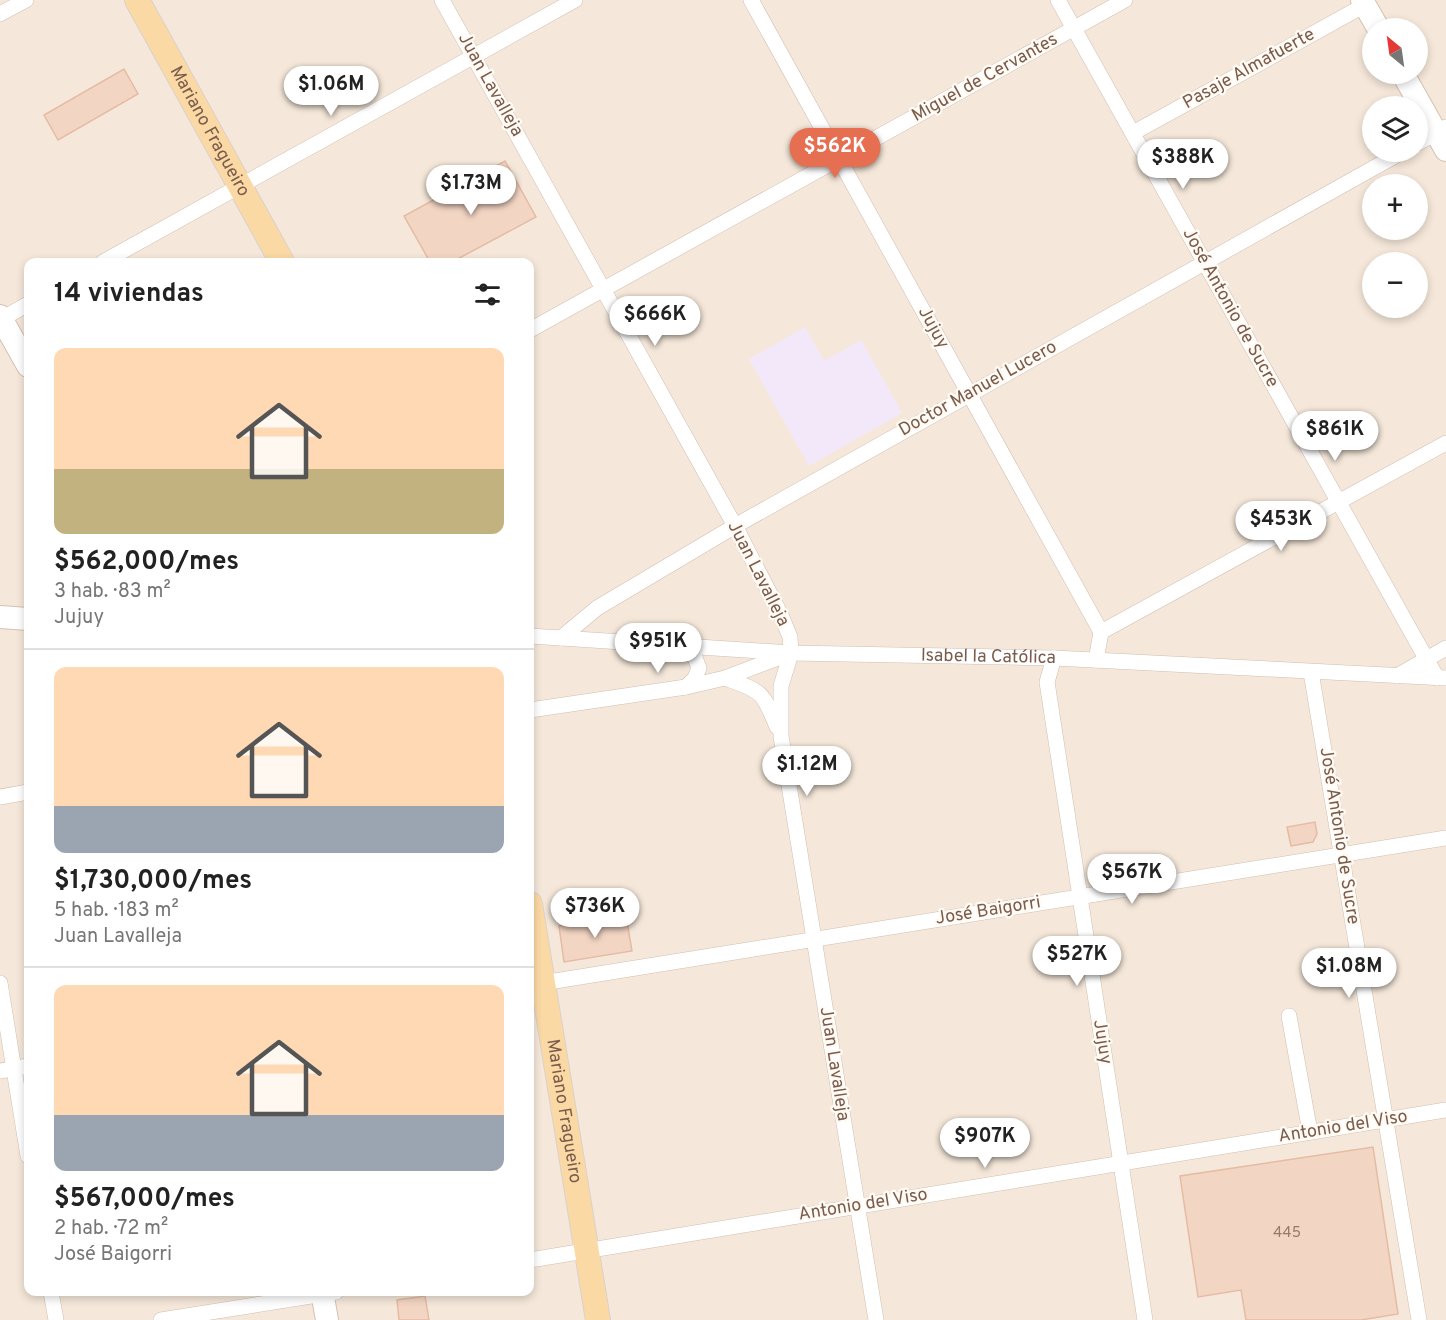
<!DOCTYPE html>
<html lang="es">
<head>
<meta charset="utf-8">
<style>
	:root { --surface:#fff; --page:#f2f2f2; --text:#222; --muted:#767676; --line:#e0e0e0; --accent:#e76f51 }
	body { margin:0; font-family:Overpass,sans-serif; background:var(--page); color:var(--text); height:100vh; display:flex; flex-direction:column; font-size:22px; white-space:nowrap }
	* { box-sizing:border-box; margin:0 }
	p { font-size:20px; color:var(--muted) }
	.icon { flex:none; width:33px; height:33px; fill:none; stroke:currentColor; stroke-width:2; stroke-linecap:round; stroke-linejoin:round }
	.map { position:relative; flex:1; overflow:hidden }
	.side { position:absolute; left:24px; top:258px; width:510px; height:1038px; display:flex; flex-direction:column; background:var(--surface); border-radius:12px; box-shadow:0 3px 9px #0003 }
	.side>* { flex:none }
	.needle { width:39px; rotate:331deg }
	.fabs { position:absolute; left:1362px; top:18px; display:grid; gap:12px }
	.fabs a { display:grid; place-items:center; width:66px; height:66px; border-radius:50%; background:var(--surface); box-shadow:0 3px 9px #0003; font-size:30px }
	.price { position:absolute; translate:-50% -51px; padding:0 14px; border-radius:21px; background:#fff; color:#222; font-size:20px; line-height:39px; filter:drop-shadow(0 2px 3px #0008) }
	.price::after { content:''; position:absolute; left:50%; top:36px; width:18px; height:14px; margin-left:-9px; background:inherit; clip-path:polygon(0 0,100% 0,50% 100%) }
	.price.active { background:var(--accent); color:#fff }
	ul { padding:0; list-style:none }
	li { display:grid; align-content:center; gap:12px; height:318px; padding:0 30px }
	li+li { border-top:2px solid var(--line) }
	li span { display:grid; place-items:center; height:186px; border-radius:12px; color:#555 }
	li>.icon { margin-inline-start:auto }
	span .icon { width:108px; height:108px; fill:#fffc; stroke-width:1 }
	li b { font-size:26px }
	h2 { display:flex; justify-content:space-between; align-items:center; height:72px; padding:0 30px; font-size:26px }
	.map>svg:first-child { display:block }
</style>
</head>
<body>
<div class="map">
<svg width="1446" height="1320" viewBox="0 0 1446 1320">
	<rect width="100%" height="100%" fill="#fdf6ec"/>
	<path fill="#f5e8da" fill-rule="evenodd" d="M0,0H1446V1320H0ZM1372,28H1418V74H1372ZM1372,106H1418V152H1372ZM1372,184H1418V230H1372ZM28,262H530V1292H28ZM1372,262H1418V308H1372Z"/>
	<path fill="#f3e8fa" d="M805,327L824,361L861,340L902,413L809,466L749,359Z"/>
	<path fill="#f3d5c3" stroke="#e6bba3" stroke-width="1.5" d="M124,69L138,94L58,140L44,115Z
		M505,161L536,217L452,262H430L404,216Z
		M1315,822L1317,834L1313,842L1291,846L1287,827Z
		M626,916L632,951L564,962L559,926Z
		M1373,1147L1398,1314L1361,1320H1246L1241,1290L1198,1297L1180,1176Z
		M425,1296L429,1320H399L397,1300Z"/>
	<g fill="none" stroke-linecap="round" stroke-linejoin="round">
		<defs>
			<g id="street">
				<path d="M442,0L735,526L781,615L790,637L791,653L781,686V736L876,1320"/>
				<path d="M751,0L1101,632L1096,660"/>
				<path d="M1058,0L1437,678"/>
				<path d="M0,14L26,0"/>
				<path d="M1133,133L1365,5"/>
				<path d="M1418,143L1446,127"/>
				<path d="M103,262L575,0"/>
				<path d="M0,320L28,304"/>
				<path d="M530,330L1125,0"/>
				<path d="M1101,632L1446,443"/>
				<path id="s1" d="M530,636L791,653L1054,658L1446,678"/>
				<path d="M561,638L597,608L735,526L1402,152"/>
				<path d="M684,646L695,658L699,668L695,678L686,687"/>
				<path d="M1054,658L1047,682L1145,1320"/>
				<path d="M1311,672L1419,1320"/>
				<path d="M1397,676L1446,648"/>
				<path d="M725,678C762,692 762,690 777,727"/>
				<path d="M530,710L686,687L725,678L786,655"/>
				<path d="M0,797L28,792"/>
				<path d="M0,983L28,1156"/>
				<path d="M530,985L1446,838"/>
				<path d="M1289,1016L1310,1132"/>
				<path d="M0,1071L28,1066"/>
				<path d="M530,1260L1446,1110"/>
				<path d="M51,1292L56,1320"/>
				<path d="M161,1320L336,1292"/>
			</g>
			<path id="secondary" d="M1362,0L1378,28
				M1403,74L1446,150
				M0,316L28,366
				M0,617L28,619
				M322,1292L327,1320"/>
			<g id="primary">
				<path id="s2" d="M137,0L282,262"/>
				<path id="s3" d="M530,904L598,1320"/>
			</g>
		</defs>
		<use href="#street" stroke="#d1beb0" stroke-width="16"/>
		<use href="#secondary" stroke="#d6c0b0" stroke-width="24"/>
		<use href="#primary" stroke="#dad1cd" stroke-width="26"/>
		<use href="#street" stroke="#fff" stroke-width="15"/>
		<use href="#secondary" stroke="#fff" stroke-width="22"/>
		<use href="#primary" stroke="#fbd9a5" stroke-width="24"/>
	</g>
	<g text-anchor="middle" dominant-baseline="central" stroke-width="4.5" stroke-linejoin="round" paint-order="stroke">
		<g font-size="15" fill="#987a6a">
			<text x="1287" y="1233">445</text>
		</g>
		<g font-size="18" fill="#7a5c4d" stroke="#fffaf3">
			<text transform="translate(1249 69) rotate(-29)">Pasaje Almafuerte</text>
			<text transform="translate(985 78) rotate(-29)">Miguel de Cervantes</text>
			<text transform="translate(490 85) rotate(61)">Juan Lavalleja</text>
			<text stroke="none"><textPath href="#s2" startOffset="150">Mariano Fragueiro</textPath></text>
			<text transform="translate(1230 308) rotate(61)">José Antonio de Sucre</text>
			<text transform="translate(933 328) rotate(61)">Jujuy</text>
			<text transform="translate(978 389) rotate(-29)">Doctor Manuel Lucero</text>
			<text transform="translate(758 574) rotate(63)">Juan Lavalleja</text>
			<text stroke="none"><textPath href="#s1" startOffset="459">Isabel la Católica</textPath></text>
			<text transform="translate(1339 836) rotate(81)">José Antonio de Sucre</text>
			<text transform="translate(988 911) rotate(-9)">José Baigorri</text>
			<text transform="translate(1102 1042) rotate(81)">Jujuy</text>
			<text transform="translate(834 1064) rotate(81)">Juan Lavalleja</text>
			<text stroke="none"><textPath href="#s3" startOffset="210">Mariano Fragueiro</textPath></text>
			<text transform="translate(1343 1127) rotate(-9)">Antonio del Viso</text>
			<text transform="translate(863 1205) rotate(-9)">Antonio del Viso</text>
		</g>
	</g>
</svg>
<div class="fabs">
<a><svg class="needle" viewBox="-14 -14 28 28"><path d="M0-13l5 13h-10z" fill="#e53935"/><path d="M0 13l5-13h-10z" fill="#767676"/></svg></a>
<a><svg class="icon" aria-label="layers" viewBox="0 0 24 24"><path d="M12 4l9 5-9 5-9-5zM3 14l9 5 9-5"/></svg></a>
<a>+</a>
<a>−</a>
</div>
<b class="price" style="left:331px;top:117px">$1.06M</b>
<b class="price active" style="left:835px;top:179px">$562K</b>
<b class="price" style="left:1183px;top:190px">$388K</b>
<b class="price" style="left:471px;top:216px">$1.73M</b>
<b class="price" style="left:655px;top:347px">$666K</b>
<b class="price" style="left:1335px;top:462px">$861K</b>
<b class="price" style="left:1281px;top:552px">$453K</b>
<b class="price" style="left:658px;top:674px">$951K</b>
<b class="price" style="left:807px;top:797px">$1.12M</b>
<b class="price" style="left:1132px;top:905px">$567K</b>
<b class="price" style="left:595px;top:939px">$736K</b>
<b class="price" style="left:1077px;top:987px">$527K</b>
<b class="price" style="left:1349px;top:999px">$1.08M</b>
<b class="price" style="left:985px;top:1169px">$907K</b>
<section class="side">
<h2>14 viviendas<svg class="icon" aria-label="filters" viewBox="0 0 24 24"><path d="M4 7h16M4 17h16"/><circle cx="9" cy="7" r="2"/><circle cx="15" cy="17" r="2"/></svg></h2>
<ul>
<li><span style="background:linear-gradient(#ffd9b3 65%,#c2b280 0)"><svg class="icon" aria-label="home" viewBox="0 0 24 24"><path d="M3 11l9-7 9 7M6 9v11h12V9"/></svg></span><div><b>$562,000/mes</b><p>3 hab. · 83 m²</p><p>Jujuy</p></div></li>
<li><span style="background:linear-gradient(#ffd9b3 75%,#9aa5b1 0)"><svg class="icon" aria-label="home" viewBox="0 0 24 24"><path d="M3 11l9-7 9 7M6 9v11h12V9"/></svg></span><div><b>$1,730,000/mes</b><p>5 hab. · 183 m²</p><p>Juan Lavalleja</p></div></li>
<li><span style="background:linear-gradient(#ffd9b3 70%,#9aa5b1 0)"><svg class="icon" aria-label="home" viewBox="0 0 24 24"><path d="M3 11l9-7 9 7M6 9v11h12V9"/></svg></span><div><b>$567,000/mes</b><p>2 hab. · 72 m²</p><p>José Baigorri</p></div></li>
</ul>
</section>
</div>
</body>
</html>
